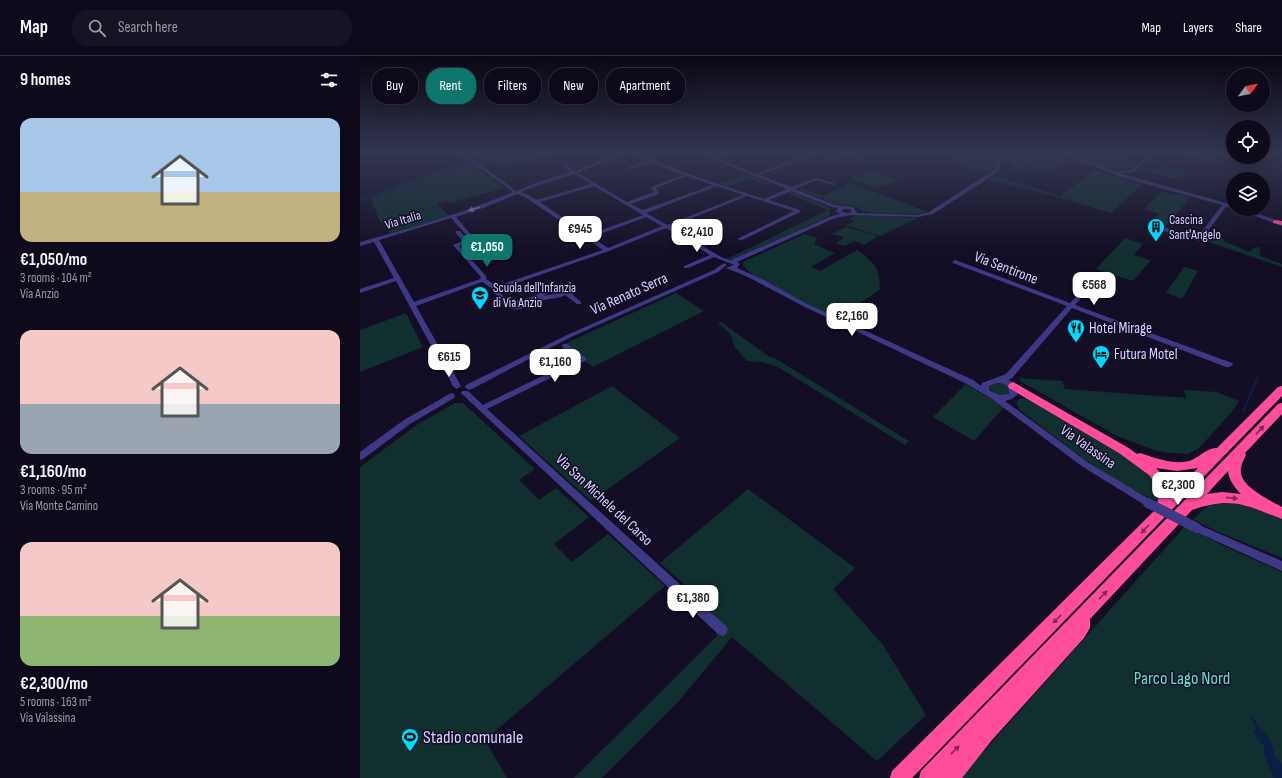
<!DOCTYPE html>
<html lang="en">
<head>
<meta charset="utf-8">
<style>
	:root { --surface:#0e0a1c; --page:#171325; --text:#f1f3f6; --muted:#9b9aa3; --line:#2e2b3b; --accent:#0f766e }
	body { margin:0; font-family:"Sofia Sans Condensed",sans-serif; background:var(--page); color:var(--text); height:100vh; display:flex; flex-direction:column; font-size:15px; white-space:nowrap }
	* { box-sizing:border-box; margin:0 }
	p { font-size:13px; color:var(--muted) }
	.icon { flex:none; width:22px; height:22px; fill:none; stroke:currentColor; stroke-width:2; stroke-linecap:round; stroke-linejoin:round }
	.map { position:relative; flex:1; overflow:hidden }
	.drawer { display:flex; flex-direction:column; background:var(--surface); width:360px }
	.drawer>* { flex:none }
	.hud { position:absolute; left:12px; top:12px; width:380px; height:36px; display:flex; gap:8px }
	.needle { width:26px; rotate:58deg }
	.buttons { position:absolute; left:866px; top:12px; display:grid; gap:8px }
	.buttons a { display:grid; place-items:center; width:44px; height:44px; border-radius:50%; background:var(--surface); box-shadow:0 4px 16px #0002,0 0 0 1px var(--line); font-size:20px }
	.price { position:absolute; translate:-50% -34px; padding:0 9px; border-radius:8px; background:#fff; color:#222; font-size:13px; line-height:26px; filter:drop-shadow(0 1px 2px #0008) }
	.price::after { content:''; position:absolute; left:50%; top:24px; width:12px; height:9px; margin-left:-6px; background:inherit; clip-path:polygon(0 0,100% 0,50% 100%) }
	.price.on { background:var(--accent); color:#fff }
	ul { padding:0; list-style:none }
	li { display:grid; align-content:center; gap:8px; height:212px; padding:0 20px }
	li span { display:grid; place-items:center; height:124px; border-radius:12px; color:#555 }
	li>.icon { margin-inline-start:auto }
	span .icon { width:72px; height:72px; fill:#fffc; stroke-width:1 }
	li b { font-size:17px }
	h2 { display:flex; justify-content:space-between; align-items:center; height:48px; padding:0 20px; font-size:17px }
	.pill { padding:0 14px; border-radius:16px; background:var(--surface); box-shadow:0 4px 16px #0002,0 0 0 1px var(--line); font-size:14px; line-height:36px }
	.pill.on { background:var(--accent); color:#fff }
	header { display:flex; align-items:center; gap:24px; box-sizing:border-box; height:56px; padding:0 20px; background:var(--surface); border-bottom:1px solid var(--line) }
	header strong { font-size:19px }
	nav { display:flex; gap:22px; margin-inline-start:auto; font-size:14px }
	.search { width:280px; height:36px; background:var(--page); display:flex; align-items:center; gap:10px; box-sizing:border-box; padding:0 14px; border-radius:16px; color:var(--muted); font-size:15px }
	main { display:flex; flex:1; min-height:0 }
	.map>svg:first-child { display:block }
</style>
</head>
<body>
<header>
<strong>Map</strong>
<div class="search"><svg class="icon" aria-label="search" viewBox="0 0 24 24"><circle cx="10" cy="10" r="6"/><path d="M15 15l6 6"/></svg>Search here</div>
<nav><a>Map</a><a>Layers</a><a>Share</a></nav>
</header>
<main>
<section class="drawer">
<h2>9 homes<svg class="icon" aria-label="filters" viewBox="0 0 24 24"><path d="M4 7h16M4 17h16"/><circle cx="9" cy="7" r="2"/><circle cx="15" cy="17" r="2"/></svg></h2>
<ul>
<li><span style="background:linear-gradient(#a9c7e8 60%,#c2b280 0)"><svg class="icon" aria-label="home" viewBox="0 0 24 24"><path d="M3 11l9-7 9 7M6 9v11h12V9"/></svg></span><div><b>€1,050/mo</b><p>3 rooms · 104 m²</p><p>Via Anzio</p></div></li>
<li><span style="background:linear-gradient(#f6c9c9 60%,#9aa5b1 0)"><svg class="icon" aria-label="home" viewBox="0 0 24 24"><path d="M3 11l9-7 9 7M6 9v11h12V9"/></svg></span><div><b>€1,160/mo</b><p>3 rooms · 95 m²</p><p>Via Monte Camino</p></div></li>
<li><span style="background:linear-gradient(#f6c9c9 60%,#8fb573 0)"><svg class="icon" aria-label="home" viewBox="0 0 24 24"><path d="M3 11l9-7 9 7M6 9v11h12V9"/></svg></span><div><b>€2,300/mo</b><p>5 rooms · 163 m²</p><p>Via Valassina</p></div></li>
</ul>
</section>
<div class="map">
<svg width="922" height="722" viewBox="0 0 922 722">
	<rect width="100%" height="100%" fill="#130e25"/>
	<path fill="#112f2f" d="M152,96H201L141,112C134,105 129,105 120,108L117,106Z
		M605,96H633C635,104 638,112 630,117L591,106L608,97Z
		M641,96H687L708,103L692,115L669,110L662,115L654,113L650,108L652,106L642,103Z
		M720,96H745L768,102L763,107L775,110C755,121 736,108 716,101Z
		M112,108L144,132L89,147L87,145L77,148L89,160L31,178L19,164L11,142L69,119Z
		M782,111L799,114L802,111L831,116L815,123L782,114L776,116Z
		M511,114L540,124L516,132L489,122Z
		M735,114L782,129L751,157L684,137L629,124L635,120L700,140Z
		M385,118L421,132L389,123L368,131L358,128Z
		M490,127L568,156L557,158L511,157L503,155L495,150L476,148L438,133L441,132L463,140Z
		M802,135L810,139L817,138L830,142L805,172L789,168L799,158L784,153Z
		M432,136L469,151L471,157L468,161L373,203H367L468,154L427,137Z
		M498,159L555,162H558L520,180L485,169L496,165L490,164L492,161Z
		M486,171L518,180L504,189L494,185L485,190L476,187L485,181L472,178Z
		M848,177L864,184L863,185L890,196L893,192L900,191V200L922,208V211L843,184Z
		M445,178L457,182L454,188L475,197L451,211L460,215L497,194C514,206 520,212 520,234L476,262C452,251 398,229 382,208L385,205Z
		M765,182L783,188L774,199L791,204L774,224H769L736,213Z
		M824,211L838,215L822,243L806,237Z
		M316,237L344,255L233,311L202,289Z
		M46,257L63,291L0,316V274Z
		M361,266L411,302L413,301L549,385L545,389L418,311L402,306L387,305L375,291L370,278L358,267Z
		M660,322L702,325L705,333L827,342L823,334L857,336L879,345L871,357L839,392L828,398L811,397L797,395L757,380L660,325Z
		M634,326L644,328L649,331V338L642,340L632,337L629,329Z
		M606,328L644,351L614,385L573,361Z
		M252,330L320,382L231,445L159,380Z
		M668,342L766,399L789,416L801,436L799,446C747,423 704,388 660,354L657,349V345L659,343Z
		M95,347H103L175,413L159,424L179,444L196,432L229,461L194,488L212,506L248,478L305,530L125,684L147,722H0V411L58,368Z
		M388,433L495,512L473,533L523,589L566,659L517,705L372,581L318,646L242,722H214L357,580L350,551L300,507Z
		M862,446C884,447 902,454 922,463V502L856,475L833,463L848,450Z
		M825,470L866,491L922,516V722H600Z"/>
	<path fill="#0b1f46" d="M893,675H904L911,686L915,701L922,708V722H912L913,721L904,698V689L899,685Z"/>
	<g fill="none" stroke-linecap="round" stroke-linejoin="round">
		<path stroke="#0b1f46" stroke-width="2" d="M883,356L898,321"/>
		<path stroke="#0b1f46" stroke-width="3" d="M892,661L899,675"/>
		<path fill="#0b1f46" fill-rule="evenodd" d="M141,96H151L66,121L20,140L0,146V142L16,138L62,119Z"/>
		<path fill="#3e3984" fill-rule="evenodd" d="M93,96C108,96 143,125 156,135L178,126L211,116L203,111V109H205L215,115L261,96H267L218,117L267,146L294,136L291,132V131L323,119L292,107L269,113V111L289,105L268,96H274L329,118L404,143L427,133L336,96H342L396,118L454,96H460L400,119L431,131L456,122L474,127V129H472L456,124L435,133L475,149L493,151L497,157L558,159L569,156L634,114L636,112L634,96H638L640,112L638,116L573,158L558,161L491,159L475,162L377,206L380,208L377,212L402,223L447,248L613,324L621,330L622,327L646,318L707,250L593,207L592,206L595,204L710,247L738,216H742V218L715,249L872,307L873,309L869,311H866L712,252L652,322L648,324C655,326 658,331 657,339L652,343L645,345L729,407L791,444L793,447L791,450L788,451L723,411L632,343L607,328L443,250L388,221L366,212L374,209L354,201L328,212H324V210L350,199L306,172L249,195L139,233L138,235L151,246L169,242L197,230L204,231L221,246V248H217L205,239C199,243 191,242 184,244C173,248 156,259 146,250C142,246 137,240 133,236V233L122,226L56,250L101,330L97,333L93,330L36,225L0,237V233L34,222L14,186L0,190V186C52,172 103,157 153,136L117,110ZM215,118L231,128L177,144L169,139L161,136L182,128ZM327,120L353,129L283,154L271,148L299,138V137L296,132ZM234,130L283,159L228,179L180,146ZM357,130L383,139L307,169L286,157ZM431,135L472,151L478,152L476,156L480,158L472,160L371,204L363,202L310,171L387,140L434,155L377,183L382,184L440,156V154L409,144ZM157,138L165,141L243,194L137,230L126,223V220L99,190L127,180L124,178L109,183L113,181L96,161L123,152ZM484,153H490L492,156L487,157L481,155ZM286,161L302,170L248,192L232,181ZM91,162L107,180L105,181L100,175H96L95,176L102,184H105L93,189L121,221L120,223L54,246L19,184ZM196,233H200V237L183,240ZM637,327C644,327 650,329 649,338L640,339L630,335L629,330Z
			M356,96L365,98L376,96L365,100Z
			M479,96H485L505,104L503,105L487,99L467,106V104L483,98Z
			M697,96H703L756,116L771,114L792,96H796L774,116L759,117L873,149V152L866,151L841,184L839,185L787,170V168L789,167L838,181L862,149L761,121Z
			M815,96H823L860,105L858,106Z
			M877,153H884L922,166V170Z
			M364,207L367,209L358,216L211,281L112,333L109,334L105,331L106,329L207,279L354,214Z
			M203,288H207L225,301L226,303L225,305L127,353L366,570L368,574L366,578L362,580L358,578L101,337L102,335H108L123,349L217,303L203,292L202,290Z
			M91,337L94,338L95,340L94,342L50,368L3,403L0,404V396L44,364Z
			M837,468L922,505V515L834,475L832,472L834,469Z"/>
		<path fill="#ff4d9c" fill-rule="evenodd" d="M915,164L922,165V169L913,167V165Z
			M653,326L767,391L777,398L780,397C795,402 813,409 829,405C839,402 847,391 857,392L918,331L922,330V340L552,722H530L532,715L795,454L800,437L795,427L789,419L759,397L649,332L648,330L649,328ZM796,412L817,415L838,412L812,437L804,420Z
			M922,347V358L885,397L886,399C883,405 880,411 881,417C882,431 911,445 922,451V463C885,449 872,440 832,454L730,563V572L724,582L632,684L602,722H559L561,715L918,348ZM868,415C869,424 875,432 881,438L862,436L847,438Z"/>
		<path stroke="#3e3984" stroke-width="10" d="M788,447L837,472"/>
	</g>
	<defs><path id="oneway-solid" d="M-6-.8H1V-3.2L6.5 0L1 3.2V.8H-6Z"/></defs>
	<use fill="#847ebb" href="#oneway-solid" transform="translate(114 153) rotate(162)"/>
	<g fill="#7d2a5b">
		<use href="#oneway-solid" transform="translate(900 374) rotate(-47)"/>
		<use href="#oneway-solid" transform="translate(872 442) rotate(6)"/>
		<use href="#oneway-solid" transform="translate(785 473) rotate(134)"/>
		<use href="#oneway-solid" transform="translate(743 539) rotate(-46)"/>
		<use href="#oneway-solid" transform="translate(697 563) rotate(135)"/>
		<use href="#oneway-solid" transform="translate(595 694) rotate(-46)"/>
	</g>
	<linearGradient id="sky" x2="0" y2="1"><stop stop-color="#0a0814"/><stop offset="0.49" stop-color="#333651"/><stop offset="1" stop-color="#333651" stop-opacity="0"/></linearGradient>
	<rect width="922" height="197" fill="url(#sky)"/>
	<defs>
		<symbol id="building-pin" viewBox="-11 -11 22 30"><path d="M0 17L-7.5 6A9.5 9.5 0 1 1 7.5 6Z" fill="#00dafd" stroke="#130e25"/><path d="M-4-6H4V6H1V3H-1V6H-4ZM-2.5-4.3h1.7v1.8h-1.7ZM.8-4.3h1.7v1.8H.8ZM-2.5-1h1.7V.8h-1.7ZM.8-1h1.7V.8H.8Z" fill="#111"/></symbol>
		<symbol id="school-pin" viewBox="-11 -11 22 30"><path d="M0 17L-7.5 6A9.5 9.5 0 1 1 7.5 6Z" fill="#00dafd" stroke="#130e25"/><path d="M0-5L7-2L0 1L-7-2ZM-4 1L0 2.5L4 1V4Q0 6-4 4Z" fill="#111"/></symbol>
		<symbol id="restaurant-pin" viewBox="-11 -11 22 30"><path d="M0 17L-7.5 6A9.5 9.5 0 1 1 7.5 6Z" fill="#00dafd" stroke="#130e25"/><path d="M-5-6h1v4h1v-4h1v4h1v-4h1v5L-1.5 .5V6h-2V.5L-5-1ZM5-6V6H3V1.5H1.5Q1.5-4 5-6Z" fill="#111"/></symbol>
		<symbol id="hotel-pin" viewBox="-11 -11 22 30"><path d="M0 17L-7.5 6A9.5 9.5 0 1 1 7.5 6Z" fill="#00dafd" stroke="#130e25"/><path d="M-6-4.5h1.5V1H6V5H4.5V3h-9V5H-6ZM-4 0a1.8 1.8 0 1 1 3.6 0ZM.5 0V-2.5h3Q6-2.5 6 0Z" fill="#111"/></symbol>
		<symbol id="stadium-pin" viewBox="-11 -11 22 30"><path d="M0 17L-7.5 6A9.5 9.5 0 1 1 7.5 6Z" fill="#00dafd" stroke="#130e25"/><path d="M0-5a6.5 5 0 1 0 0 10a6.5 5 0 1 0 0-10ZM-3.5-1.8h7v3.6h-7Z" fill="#111"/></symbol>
	</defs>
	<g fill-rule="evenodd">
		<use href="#building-pin" x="786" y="161" width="20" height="27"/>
		<use href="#school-pin" x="110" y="229" width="20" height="27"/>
		<use href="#restaurant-pin" x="706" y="262" width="20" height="27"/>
		<use href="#hotel-pin" x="731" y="288" width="20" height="27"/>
		<use href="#stadium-pin" x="40" y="671" width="20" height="27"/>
	</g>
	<g text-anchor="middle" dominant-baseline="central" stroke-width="3" stroke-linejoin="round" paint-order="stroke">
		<g font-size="13" fill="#d9d2ff" stroke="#130e25">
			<text transform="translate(43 164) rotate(-17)">Via Italia</text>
		</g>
		<g font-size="13" fill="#d9d2ff" stroke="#130e25" text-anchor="start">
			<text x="809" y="164">Cascina<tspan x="809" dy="15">Sant'Angelo</tspan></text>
			<text x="133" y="232">Scuola dell'Infanzia<tspan x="133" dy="15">di Via Anzio</tspan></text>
		</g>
		<g font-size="15" fill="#d9d2ff" stroke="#130e25">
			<text transform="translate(646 212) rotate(21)">Via Sentirone</text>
			<text transform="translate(269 238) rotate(-24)">Via Renato Serra</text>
			<text transform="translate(728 391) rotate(35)">Via Valassina</text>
			<text transform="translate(244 444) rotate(43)">Via San Michele del Carso</text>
		</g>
		<g font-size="15" fill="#d9d2ff" stroke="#130e25" text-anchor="start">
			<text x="729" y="272">Hotel Mirage</text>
			<text x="754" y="298">Futura Motel</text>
		</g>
		<g font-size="18" fill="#5ce1c4" stroke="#130e25">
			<text x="822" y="622">Parco Lago Nord</text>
		</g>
		<g font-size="18" fill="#d9d2ff" stroke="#130e25" text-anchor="start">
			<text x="63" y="681">Stadio comunale</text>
		</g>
	</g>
</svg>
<div class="buttons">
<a><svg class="needle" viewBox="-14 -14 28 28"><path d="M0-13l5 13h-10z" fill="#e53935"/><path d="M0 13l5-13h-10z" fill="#9b9aa3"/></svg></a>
<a><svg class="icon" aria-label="locate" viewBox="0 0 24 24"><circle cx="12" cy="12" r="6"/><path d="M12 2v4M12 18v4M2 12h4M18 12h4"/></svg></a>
<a><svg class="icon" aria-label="layers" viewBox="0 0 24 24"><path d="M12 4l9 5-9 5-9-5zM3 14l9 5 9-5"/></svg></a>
</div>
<b class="price" style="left:220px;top:194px">€945</b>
<b class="price" style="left:337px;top:197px">€2,410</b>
<b class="price on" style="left:127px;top:212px">€1,050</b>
<b class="price" style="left:734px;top:250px">€568</b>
<b class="price" style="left:492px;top:281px">€2,160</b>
<b class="price" style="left:89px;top:322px">€615</b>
<b class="price" style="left:195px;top:327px">€1,160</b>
<b class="price" style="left:818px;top:450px">€2,300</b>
<b class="price" style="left:333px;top:563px">€1,380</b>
<div class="hud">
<a class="pill">Buy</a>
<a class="pill on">Rent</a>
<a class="pill">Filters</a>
<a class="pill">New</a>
<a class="pill">Apartment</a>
</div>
</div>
</main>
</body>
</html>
